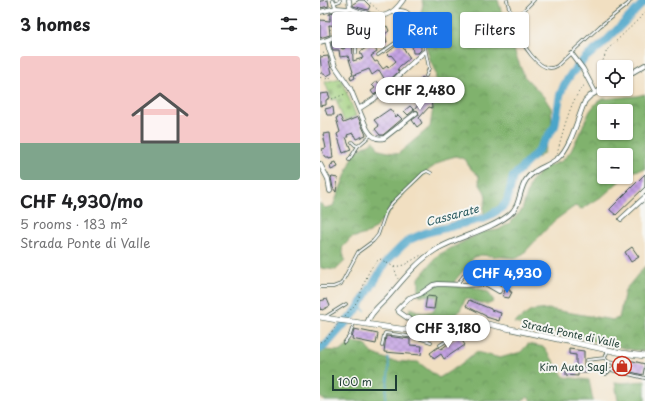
<!DOCTYPE html>
<html lang="en">
<head>
<meta charset="utf-8">
<style>
	:root { --surface:#fff; --page:#f6f6f6; --text:#202124; --muted:#757577; --accent:#1a73e8 }
	body { margin:0; font-family:"Playpen Sans",sans-serif; background:var(--page); color:var(--text); height:100vh; display:flex; flex-direction:column; font-size:15px; white-space:nowrap }
	* { box-sizing:border-box; margin:0 }
	p { font-size:13px; color:var(--muted) }
	.icon { flex:none; width:22px; height:22px; fill:none; stroke:currentColor; stroke-width:2; stroke-linecap:round; stroke-linejoin:round }
	.map { position:relative; flex:1; overflow:hidden }
	.details { display:flex; flex-direction:column; background:var(--surface); width:320px }
	.details>* { flex:none }
	.hud { position:absolute; left:12px; top:12px; width:253px; height:36px; display:flex; gap:8px }
	.controls { position:absolute; left:277px; top:60px; display:grid; gap:8px }
	.controls a { display:grid; place-items:center; width:36px; height:36px; border-radius:4px; background:var(--surface); box-shadow:0 1px 3px #0004; font-size:20px }
	.scale { position:absolute; left:12px; bottom:10px; width:65px; box-sizing:border-box; padding-left:4px; border:2px solid #1f3d34; border-top:0; font-size:11px; line-height:14px; white-space:nowrap; color:#1f3d34; -webkit-text-stroke:3px #f6f6f2; paint-order:stroke }
	.price { position:absolute; translate:-50% -34px; padding:0 9px; border-radius:14px; background:#fff; color:#222; font-size:13px; line-height:26px; filter:drop-shadow(0 1px 2px #0008) }
	.price::after { content:''; position:absolute; left:50%; top:24px; width:12px; height:9px; margin-left:-6px; background:inherit; clip-path:polygon(0 0,100% 0,50% 100%) }
	.price.active { background:var(--accent); color:#fff }
	ul { padding:0; list-style:none }
	li { display:grid; align-content:center; gap:8px; height:212px; padding:0 20px }
	li span { display:grid; place-items:center; height:124px; border-radius:4px; color:#555 }
	li>.icon { margin-inline-start:auto }
	span .icon { width:72px; height:72px; fill:#fffc; stroke-width:1 }
	li b { font-size:17px }
	h2 { display:flex; justify-content:space-between; align-items:center; height:48px; padding:0 20px; font-size:17px }
	.tag { padding:0 14px; border-radius:4px; background:var(--surface); box-shadow:0 1px 3px #0004; font-size:14px; line-height:36px }
	.tag.active { background:var(--accent); color:#fff }
	main { display:flex; flex:1; min-height:0 }
	.map>svg:first-child { display:block }
</style>
</head>
<body>
<main>
<section class="details">
<h2>3 homes<svg class="icon" aria-label="filters" viewBox="0 0 24 24"><path d="M4 7h16M4 17h16"/><circle cx="9" cy="7" r="2"/><circle cx="15" cy="17" r="2"/></svg></h2>
<ul>
<li><span style="background:linear-gradient(#f6c9c9 70%,#7fa58c 0)"><svg class="icon" aria-label="home" viewBox="0 0 24 24"><path d="M3 11l9-7 9 7M6 9v11h12V9"/></svg></span><div><b>CHF 4,930/mo</b><p>5 rooms · 183 m²</p><p>Strada Ponte di Valle</p></div></li>
</ul>
</section>
<div class="map">
<svg width="325" height="401" viewBox="0 0 325 401">
	<defs>
		<pattern id="forest-crowns" width="20" height="18" patternUnits="userSpaceOnUse"><rect width="20" height="18" fill="#80b26d"/><path d="M2 6a3 3 0 1 1 6 0M12 15a3 3 0 1 1 6 0" fill="none" stroke="#68925a"/></pattern>
		<pattern id="cemetery-stones" width="16" height="16" patternUnits="userSpaceOnUse"><rect width="16" height="16" fill="#a1d07e"/><path d="M2 7V4a2 2 0 0 1 4 0v3zM10 15v-3a2 2 0 0 1 4 0v3z" fill="#83aa68"/></pattern>
		<pattern id="building-cross-hatch" width="8" height="8" patternUnits="userSpaceOnUse"><rect width="8" height="8" fill="#c4a1e4"/><path d="M0 0l8 8M0 8l8-8" fill="none" stroke="#9f84ba"/></pattern>
	</defs>
	<rect width="100%" height="100%" fill="#f6f6f2"/>
	<filter id="ink" filterUnits="userSpaceOnUse"><feTurbulence type="fractalNoise" baseFrequency=".025" numOctaves="2"/><feDisplacementMap in="SourceGraphic" scale="8" xChannelSelector="R" yChannelSelector="G"/><feConvolveMatrix kernelMatrix="1 2 1 2 8 2 1 2 1" color-interpolation-filters="sRGB"/></filter>
	<filter id="wash" filterUnits="userSpaceOnUse"><feTurbulence type="fractalNoise" baseFrequency=".012" numOctaves="4" result="noise"/><feDisplacementMap in="SourceGraphic" scale="16" xChannelSelector="R" yChannelSelector="G"/><feGaussianBlur stdDeviation="0.9" result="paint"/><feColorMatrix in="noise" values="0 0 0 0 0 0 0 0 0 0 0 0 0 0 0 0 0 1.4 0 .05"/><feComposite in="paint" operator="in"/></filter>
	<g filter="url(#wash)">
		<rect width="100%" height="100%" fill="#f1dfc1"/>
		<path fill="url(#forest-crowns)" stroke="#507850" fill-rule="evenodd" d="M102,0H178L188,35L204,76L224,97L231,108L232,127L223,154L209,163L196,176L187,199L165,216C161,209 166,204 166,197C165,188 158,188 159,176L149,167L146,160L136,156L125,159L110,169L79,198L65,218L50,233L31,238L22,248L25,261L16,270L1,268L0,261V203L5,208L13,206L35,152L54,141L59,150L78,154L110,127L114,102L116,74L110,60L99,20L103,5Z
			M325,94V169L309,172L306,175V155H284V177H304L284,195L262,209L255,206L234,221L202,255L197,258L161,255L154,257L134,282L140,287L151,286L168,292L174,301C167,308 155,301 146,298L139,312L116,324L99,323L89,313L90,308L102,313L114,311L118,297L99,295V278L118,255L162,232L178,230L190,223L202,210L211,182L220,172L223,168L242,161L251,151L270,111L277,102L283,99L317,96ZM284,111H306V133H284Z
			M325,266V351L313,350L194,323L211,311L228,309L293,320L299,318L305,290Z
			M32,342L45,344L52,353L71,361L98,362L119,378L137,367L156,352L180,358L201,352L208,344L224,347L244,377L269,380L273,401H211L208,397L201,401H5L0,397V350L21,351Z
			M325,381V401H298L295,382L302,383Z"/>
		<path fill="url(#cemetery-stones)" stroke="#608659" d="M21,78L36,116L24,121L16,99L12,100L5,82Z"/>
		<g fill="none" stroke-linecap="round" stroke-linejoin="round">
			<path stroke="#4ba5c9" stroke-width="1.5" d="M40,306L45,311
				M65,401C66,390 71,366 68,358"/>
			<path stroke="#4ba5c9" stroke-width="8" d="M0,349L7,344L36,311L67,261L81,247L89,240L105,233L165,218L182,208L187,201L193,177L216,153L235,126L240,95L244,85L251,74L265,58L283,44L325,1"/>
		</g>
		<g id="blocks">
			<path fill="url(#building-cross-hatch)" d="M8,0L9,6L0,8V1Z
				M39,0H44L50,6L48,10L33,6V4Z
				M16,12H18V16H21L18,26L9,25L10,35L0,38V20L10,21V13Z
				M29,12L35,14L34,36H32L33,61L43,58L40,52L50,45L52,47L54,46L57,52L51,56L55,62L57,61L63,69L67,66L68,68L76,61L71,55L70,56L67,53L80,43L90,58L80,66L77,70L79,71L54,95L51,91L55,88L52,85L57,81L59,84L65,80L59,70L52,75L49,69L34,75L35,78L31,80L30,76L33,75L32,72H33L28,56L20,57L19,50H13L12,48L11,42L19,38L21,48L23,49L25,48L24,30Z
				M82,15L90,24L84,29L76,20Z
				M40,16L47,17L45,26L39,25Z
				M60,20L61,29L67,26L69,31L65,34L67,42L60,45L57,38H60L56,28L52,29L51,22Z
				M97,31L96,34H98L101,40V50L98,53H93L92,45L86,44V39Z
				M8,56L12,73L7,76L4,74H2L0,57Z
				M102,77L109,82L103,90L96,84Z
				M74,85L77,88L67,97L64,94Z
				M8,93L10,98L6,100V105L0,106V94Z
				M105,99L111,100L112,108L109,107L99,118L102,123L97,127L92,120L99,115L98,111L94,110L88,115L84,111L90,106L94,110L101,102H105Z
				M13,107L14,115H7L5,109Z
				M70,109L76,117L78,115L82,119L63,135H60L55,129L59,126L54,120Z
				M20,116L23,123L38,117L46,135L36,139L33,133L27,135L28,137H26L31,150L23,153L17,134L20,132L16,118Z
				M10,133L13,158L9,159V158H6V156H4L2,149L6,148L3,134Z
				M16,162L18,167L11,170L10,166L13,165L12,163Z
				M325,174V187L296,215L290,210V209Z
				M12,177L18,178L16,192L13,188L11,178Z
				M312,247L319,257L311,262L305,252Z
				M164,265L169,268L163,281L157,278Z
				M186,271L187,277L180,280L178,275Z
				M185,289L190,290V292H192L189,298L183,297Z
				M107,296L116,297L114,309L105,308Z
				M7,299L10,306L2,310L1,309L0,310V301Z
				M149,300L171,309V310L181,313L179,321L166,317V316L146,306Z
				M34,329L58,334L56,344L32,339Z
				M66,336L90,339V345L102,346L101,355L64,352Z
				M139,336L145,345L124,359L121,354L114,359L110,353L118,347L121,349Z
				M249,349L264,351V367H269V373H258V376L246,375V368L256,367V355L249,354Z
				M301,358L325,364L323,375L299,369Z"/>
		</g>
	</g>
	<g filter="url(#ink)">
		<use href="#blocks" fill-opacity="0" stroke="#3e5549" stroke-width="1"/>
		<g fill="none" stroke-linecap="round" stroke-linejoin="round">
			<defs>
				<path id="service" d="M187,0C189,9 192,18 195,27C200,40 220,77 237,66L280,26L308,4L311,0
					M14,3L20,1V0
					M193,21L214,0
					M21,30L23,47
					M36,53V35L38,13
					M58,55L78,41L96,25L102,33L109,68L106,76
					M32,142L35,145L38,146L51,135
					M29,160L38,146
					M137,284L155,261
					M0,287H13L21,284L38,252L53,241L58,235L66,212L72,203L103,173L107,171L111,173
					M5,317L26,304
					M24,343L30,335L34,323
					M120,345L136,335L148,329L150,324
					M62,346L64,335L65,333L95,337L111,342
					M285,358L288,362L294,363V367L286,374
					M267,360L285,358L288,350
					M291,370L325,378"/>
				<path id="pedestrian" d="M13,0L16,8"/>
				<path id="minor" d="M29,0L30,8
					M30,8C35,11 39,12 45,13C63,19 72,16 83,0
					M0,12L16,8L28,9
					M74,12C87,8 89,15 96,25
					M7,40L9,49L15,66L30,88L47,129C51,136 57,140 64,138L96,113
					M0,42C22,37 21,28 26,9
					M251,53L263,69L275,92
					M306,76L325,65
					M40,108L54,99L104,52
					M0,164L8,179L10,191
					M301,219L325,197
					M47,324C49,314 60,305 67,298C82,281 97,261 117,249C140,236 168,231 189,215C201,206 198,192 206,180C214,168 228,167 238,158C251,147 258,117 265,101L270,96L284,88
					M127,327L124,323L110,326H102L92,321L79,312L78,309L89,298L100,294L113,285L118,284L145,285L167,284L179,291L180,288L172,282L169,276L173,273L186,267"/>
				<path id="tertiary" d="M0,317L17,320
					M33,322C57,325 84,332 108,330C127,329 144,321 163,323L302,353L325,356"/>
			</defs>
			<use href="#service" stroke="#3e5549" stroke-width="3.5"/>
			<use href="#pedestrian" stroke="#3e5549" stroke-width="4.5"/>
			<use href="#minor" stroke="#3e5549" stroke-width="5.5"/>
			<use href="#tertiary" stroke="#3e5549" stroke-width="6"/>
			<path stroke="#3e5549" stroke-width="1" stroke-dasharray="1 3" stroke-linecap="butt" d="M47,0L59,11
				M9,14L10,20
				M27,21L34,22
				M9,25L11,33
				M25,46L32,45
				M0,56L5,52
				M0,73L1,80L13,77
				M280,76L281,66L287,50L325,13
				M12,99L28,93
				M237,153C242,136 251,95 266,84
				M74,267L84,265L103,254
				M25,316C29,311 34,307 37,301C45,287 46,268 60,259L74,267L78,279
				M0,342L6,339L18,324"/>
			<use href="#service" stroke="#fff" stroke-width="2"/>
			<use href="#pedestrian" stroke="#fff" stroke-width="3"/>
			<use href="#minor" stroke="#fff" stroke-width="4"/>
			<use href="#tertiary" stroke="#fff" stroke-width="5"/>
			<defs>
				<path id="tertiary-bridge" d="M17,320L33,322"/>
			</defs>
			<use href="#tertiary-bridge" stroke="#3e5549" stroke-width="6" stroke-linecap="butt"/>
			<use href="#tertiary-bridge" stroke="#fff" stroke-width="5"/>
		</g>
	</g>
	<defs>
		<symbol id="shop-ring" viewBox="-11 -11 22 22"><circle r="9.5" fill="#f6f6f2" stroke="#c8321e" stroke-width="1.5"/><path d="M-5-2.5h2.3a2.7 3.5 0 0 1 5.4 0H5L5.5 6h-11ZM-1.5-2.5h3a1.5 2.3 0 0 0-3 0Z" fill="#c8321e"/></symbol>
	</defs>
	<g fill-rule="evenodd">
		<use href="#shop-ring" x="291" y="355" width="22" height="22"/>
	</g>
	<g text-anchor="middle" dominant-baseline="central" stroke-width="4" stroke-linejoin="round" paint-order="stroke">
		<g font-size="10" fill="#1f3d34" stroke="#f6f6f2">
			<text transform="translate(251 333) rotate(12)">Strada Ponte di Valle</text>
		</g>
		<g font-size="10" fill="#1f3d34" stroke="#f6f6f2" text-anchor="end">
			<text x="288" y="366">Kim Auto Sagl</text>
		</g>
		<g font-size="11" font-style="italic" fill="#2c5c61" stroke="#f6f6f2">
			<text transform="translate(132 215) rotate(-15)">Cassarate</text>
		</g>
	</g>
</svg>
<div class="controls">
<a><svg class="icon" aria-label="locate" viewBox="0 0 24 24"><circle cx="12" cy="12" r="6"/><path d="M12 2v4M12 18v4M2 12h4M18 12h4"/></svg></a>
<a>+</a>
<a>−</a>
</div>
<div class="scale">100 m</div>
<b class="price" style="left:100px;top:111px">CHF 2,480</b>
<b class="price active" style="left:187px;top:294px">CHF 4,930</b>
<b class="price" style="left:128px;top:349px">CHF 3,180</b>
<div class="hud">
<a class="tag">Buy</a>
<a class="tag active">Rent</a>
<a class="tag">Filters</a>
</div>
</div>
</main>
</body>
</html>
